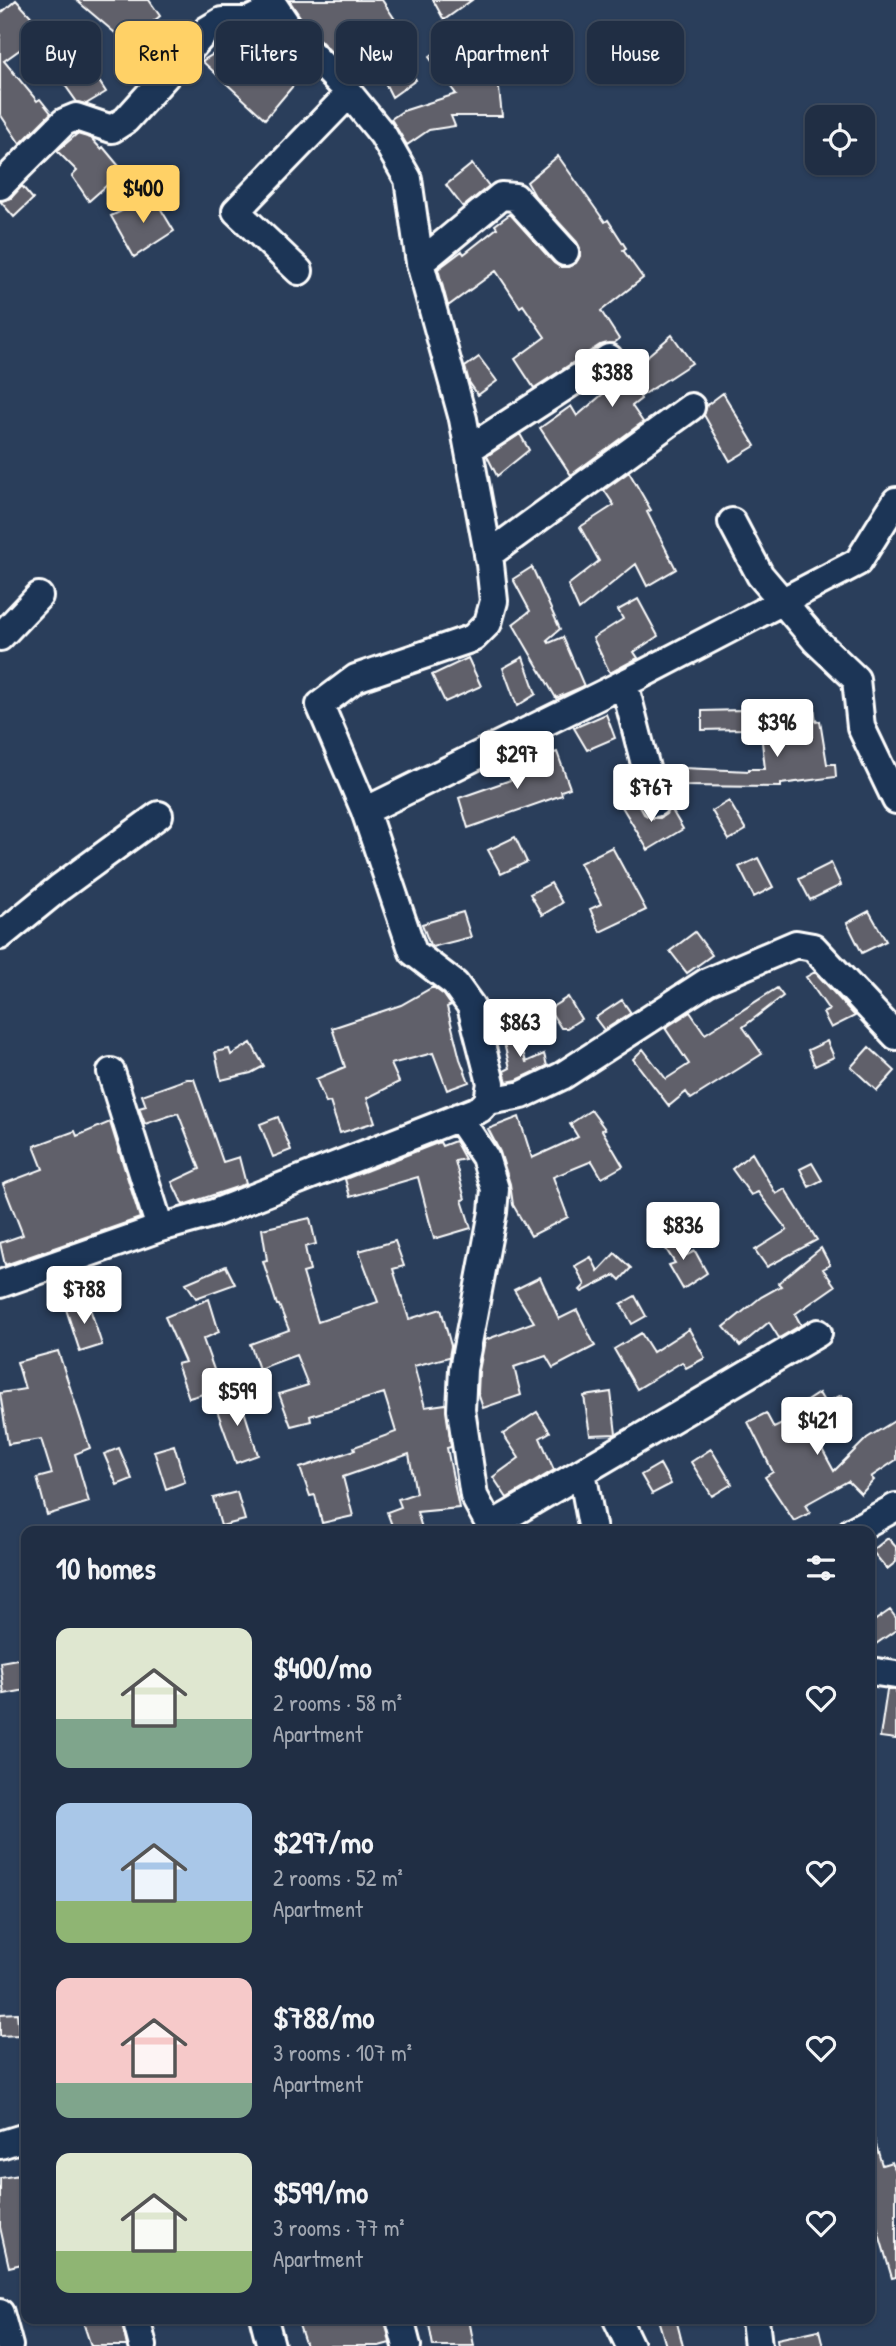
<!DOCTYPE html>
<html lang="en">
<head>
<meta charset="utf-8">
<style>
	:root { --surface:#202e44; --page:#2d3a4f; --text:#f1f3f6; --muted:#a2a8b2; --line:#3d4a5d; --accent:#ffd166 }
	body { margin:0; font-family:"Patrick Hand",sans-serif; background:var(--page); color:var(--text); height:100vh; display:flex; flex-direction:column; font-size:26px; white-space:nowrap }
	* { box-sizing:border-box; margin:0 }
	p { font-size:23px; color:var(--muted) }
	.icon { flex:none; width:38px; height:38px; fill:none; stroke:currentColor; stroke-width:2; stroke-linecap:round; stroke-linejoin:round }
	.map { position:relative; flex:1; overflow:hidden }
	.details { position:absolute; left:21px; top:1526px; width:854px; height:798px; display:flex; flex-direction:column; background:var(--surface); border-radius:14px; box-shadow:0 2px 5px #0004,0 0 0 2px var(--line) }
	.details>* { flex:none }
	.hud { position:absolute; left:21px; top:21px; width:854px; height:63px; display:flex; gap:14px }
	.fabs { position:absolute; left:805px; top:105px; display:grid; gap:14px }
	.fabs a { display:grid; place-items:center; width:70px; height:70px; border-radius:14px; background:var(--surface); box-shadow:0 2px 5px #0004,0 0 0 2px var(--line); font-size:35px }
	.price { position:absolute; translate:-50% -60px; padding:0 16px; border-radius:7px; background:#fff; color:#222; font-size:23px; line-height:46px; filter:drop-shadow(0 2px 4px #0008) }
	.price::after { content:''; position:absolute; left:50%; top:42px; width:21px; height:16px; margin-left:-10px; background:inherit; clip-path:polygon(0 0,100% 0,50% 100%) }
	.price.on { background:var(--accent); color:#111 }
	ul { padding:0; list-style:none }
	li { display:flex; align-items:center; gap:21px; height:175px; padding:0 35px }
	li span { display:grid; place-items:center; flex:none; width:196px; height:140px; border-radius:14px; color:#555 }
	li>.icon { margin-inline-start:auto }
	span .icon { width:84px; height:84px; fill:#fffc; stroke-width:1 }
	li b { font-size:30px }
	h2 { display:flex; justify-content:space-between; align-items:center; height:84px; padding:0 35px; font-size:30px }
	.chip { padding:0 24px; border-radius:14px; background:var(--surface); box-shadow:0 2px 5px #0004,0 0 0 2px var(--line); font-size:24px; line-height:63px }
	.chip.on { background:var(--accent); color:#111 }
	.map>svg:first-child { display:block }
</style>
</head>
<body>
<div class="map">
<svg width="896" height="2346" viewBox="0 0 896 2346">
	<rect width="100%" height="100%" fill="#2a3e5b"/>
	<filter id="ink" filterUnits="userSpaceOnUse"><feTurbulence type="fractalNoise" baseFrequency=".0143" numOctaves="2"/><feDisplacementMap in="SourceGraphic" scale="14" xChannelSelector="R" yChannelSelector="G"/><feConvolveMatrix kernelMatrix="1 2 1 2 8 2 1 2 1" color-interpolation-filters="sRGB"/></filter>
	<g filter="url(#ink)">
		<path fill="#60606a" stroke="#fff" stroke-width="2" d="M16,0L51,38L32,52L25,46L4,61L37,101L40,99L51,113L20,144L0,114V14Z
			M76,0H149L160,16L127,43Z
			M289,0H382L406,36L385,49L377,36L343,64L307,27Z
			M433,0H472L444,20Z
			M259,33L298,80L265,119L202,61L242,37Z
			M456,37L488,81L498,80L502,116H451L455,126L429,130L407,145L391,119L403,111L456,94L429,57Z
			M82,55L106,92L86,104L77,102L55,71Z
			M402,56L416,80L392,97L380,73Z
			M77,134L91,138L101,149L103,147L123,171L89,201L72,176L77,171L57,151Z
			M558,156L605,222L608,220L626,248L623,250L643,278L601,311L619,339L614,343L600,345L534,388L515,359L545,337L523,305L520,307L496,271L448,306L438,269L462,251L464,254L497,228L495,225L510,214L554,263L560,267H568L576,263L580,256V248L577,242L535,196L527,182Z
			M472,164L489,186L463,207L446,185Z
			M22,186L33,199L14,217L0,201L11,198Z
			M153,196L174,231L134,257L111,216Z
			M672,335L692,363L640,397L641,399L632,406L643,422L571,475L540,428L571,406L577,416Z
			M479,357L497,381L478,395L469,382L465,367Z
			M723,393L755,446L730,461L704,415L707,405Z
			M520,434L529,450L497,476L487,456Z
			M629,472L651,510L647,512L676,569L647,586L636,564L579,610L568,585L599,561L580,527L614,505L604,490Z
			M532,567L560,629L547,640L549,643L563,637L584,686L556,698L513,624L530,611L513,579Z
			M638,599L658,636L634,652L638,658L610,673L593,638L623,619L618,610Z
			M523,657L536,694L517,706L503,668Z
			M468,658L481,686L445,702L432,675Z
			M814,706L816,722L820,721L827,764H835L836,777L781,784V787L683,786L684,768L749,771V769H765L761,733L790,730L789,726L798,724L796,708Z
			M742,710L743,729L702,730V711Z
			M606,714L615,738L587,750L574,728Z
			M557,752L570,788L561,791L562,795L468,828L459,798L522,776L517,765Z
			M637,795L644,814L651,818H660L666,814L670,807L683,829L648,850L621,805Z
			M729,801L746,830L729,840L712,811Z
			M515,837L527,862L501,874L488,850Z
			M612,847L646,910L600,932L590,909L601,904L580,863Z
			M758,858L773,887L754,897L739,867Z
			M831,863L841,885L810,900L799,879Z
			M551,883L562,903L542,915L530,894Z
			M869,911L886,941L862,953L847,923Z
			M463,912L471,937L432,947L430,945L422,924Z
			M695,932L712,955L687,973L670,951Z
			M815,972L855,1016L831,1028L823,1013L829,1010L806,977Z
			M433,987L444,995L451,1005L447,1007L460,1059L469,1082L447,1090L433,1053L391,1064L399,1082L367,1098L375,1122L340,1133L330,1102L326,1103L316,1079L345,1067L332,1028L401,1005Z
			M777,988L783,996L743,1027L762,1054L691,1099L686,1092L669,1106L633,1059L643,1049L666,1079L689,1064L665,1028L690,1012L705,1034Z
			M568,997L581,1019L567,1028H561L549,1009Z
			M622,1000L631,1013L604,1030L595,1018Z
			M517,1031L526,1062L544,1054L547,1066L517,1080L507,1082L504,1071L510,1068L502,1035Z
			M827,1041L834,1057L815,1066L808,1050Z
			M251,1043L264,1066L251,1073L221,1080L215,1052L229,1049L231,1055Z
			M869,1047L895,1071L877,1091L851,1067Z
			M187,1079H194L223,1162L239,1157L246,1184L183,1205L172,1182L200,1169L178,1113L145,1124L139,1108L146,1106L142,1095Z
			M591,1110L605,1129L602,1130L623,1166L602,1178L592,1161L553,1177L568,1217L531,1236L513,1205L510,1184L500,1152L488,1129L519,1117L532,1158L578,1137L570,1124Z
			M278,1117L291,1150L273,1157L260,1124Z
			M110,1122L140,1218L5,1265L0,1243L23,1235L3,1184L43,1169L34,1146L75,1131L77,1136Z
			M455,1141L465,1159L455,1161L465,1199L462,1200L471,1228L434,1239L418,1177L350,1197L345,1179L440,1142L442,1146Z
			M752,1153L776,1194L785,1189L817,1240L767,1267L755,1250L787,1230L758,1192L751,1195L732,1169Z
			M812,1163L822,1180L809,1187L800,1169Z
			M310,1218L316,1244L305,1247L310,1271L303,1273L318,1322L378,1302L359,1251L395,1241L404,1266L393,1269L409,1319L441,1309L451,1346L449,1357L414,1366L425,1407L446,1404L451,1447L447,1448L459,1508L417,1512L422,1528L412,1531H394L387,1512L401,1507L398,1499L416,1493L409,1454L343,1477L353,1516L322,1523L315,1495L310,1496L300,1468L355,1450L354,1447L396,1432L384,1393L310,1416L311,1421L291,1426L279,1394L308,1385L296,1355L259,1369L250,1344L289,1330L279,1305H277L263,1261L267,1260L262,1229Z
			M672,1232L687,1255L695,1251L707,1273L683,1289L669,1265L675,1263L660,1240Z
			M821,1248L830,1265L823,1269L835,1286L795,1314L801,1325L779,1338L769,1322L740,1346L724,1327L761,1297L781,1286L778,1283Z
			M615,1253L631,1268L620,1280L615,1275L582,1292L580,1290L585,1285L575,1266L591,1257L598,1271Z
			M226,1266L235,1284L196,1298L186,1283Z
			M540,1277L559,1319L577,1310L595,1346L553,1368L546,1356L514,1367L521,1395L483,1408L478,1393L479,1371L485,1340L534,1322L514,1290Z
			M635,1296L646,1316L632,1324L621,1304Z
			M87,1299L102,1345L80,1352L65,1306Z
			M209,1299L219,1332L203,1339L221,1389L189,1398L177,1364L185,1362L165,1317Z
			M689,1329L705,1358L686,1368L682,1362L637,1389L614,1349L641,1333L653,1352Z
			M58,1351L90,1448L75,1454L89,1502L47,1515L37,1478L52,1474L41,1439L8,1444L0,1393L25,1389L17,1362Z
			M611,1392L616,1434L590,1435L584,1396Z
			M819,1393L825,1403L842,1395L847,1404L810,1427L834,1471L867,1438L896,1420V1460L871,1477L874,1480L861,1494L848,1481L805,1505L810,1513L794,1521L765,1477L773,1472L748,1422L766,1413L774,1428L807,1412L802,1404Z
			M239,1395L258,1455L236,1463L214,1402Z
			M537,1412L550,1432L540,1438L554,1470L507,1498L493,1477L519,1458L503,1434Z
			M174,1445L185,1482L166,1489L154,1451Z
			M119,1448L132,1479L117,1485L104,1454Z
			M711,1449L732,1484L712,1496L691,1462Z
			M660,1464L671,1484L652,1494L641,1475Z
			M237,1492L245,1520L221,1526L213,1498Z
			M888,1538L896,1547V1562L887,1569L872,1551Z
			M890,1610L896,1618V1630L870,1648V1624Z
			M23,1658L26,1690L4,1694L0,1662Z
			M887,1690H896V1739L880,1737Z
			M17,2013L19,2035L0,2036V2014Z
			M873,2135L882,2165L892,2162L896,2172V2277L892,2278L877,2227L873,2228L870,2218V2136Z
			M26,2174V2263L9,2267L0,2227V2178Z
			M82,2319H121L127,2346H91Z
			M297,2319H385L390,2343L379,2346H306Z
			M428,2319H469L474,2346H433Z
			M658,2319H676L683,2346H666Z
			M819,2330L823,2346H778L777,2339Z"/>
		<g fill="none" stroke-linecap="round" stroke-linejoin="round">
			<defs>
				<path id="minor" d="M0,186L64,122L76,117L112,129L126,120L207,30L222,21H248L275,8
					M420,263L501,196L515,197L565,252
					M299,271L236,211L349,94
					M469,449L609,358
					M732,522L760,575L816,641L856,679L861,727L896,800
					M488,555L691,407
					M0,637L39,596
					M624,683L655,803
					M365,811L639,676L858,562L896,501
					M0,936L59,888L159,815
					M111,1072L160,1228
					M488,1101L522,1095L562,1076L707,982L796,944L813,947L896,1036
					M458,1117L485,1157L495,1189L493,1212L463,1369L461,1410L474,1496L487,1520L499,1521L818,1333
					M0,1284L160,1228L214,1213L480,1109L488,1101L491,1083L471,1006L455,984L413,952L365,811L320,705L356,678L473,638L488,623L494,601L490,564L463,419L420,263L408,179L383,135L343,86L295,37L270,0
					M582,1472L593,1531
					M852,1531L896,1507
					M870,1671L896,1675
					M0,2145L26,2137
					M0,2313L9,2346
					M136,2319L143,2346
					M264,2319L271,2346
					M400,2319L407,2346
					M617,2319L630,2346
					M755,2319L758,2346"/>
			</defs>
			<use href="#minor" stroke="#fff" stroke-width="32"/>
			<use href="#minor" stroke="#1d3557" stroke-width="26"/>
		</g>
	</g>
</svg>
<div class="fabs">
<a><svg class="icon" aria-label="locate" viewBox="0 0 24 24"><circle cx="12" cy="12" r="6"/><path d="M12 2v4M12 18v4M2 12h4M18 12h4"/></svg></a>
</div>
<b class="price on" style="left:143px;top:225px">$400</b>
<b class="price" style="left:612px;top:409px">$388</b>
<b class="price" style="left:777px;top:759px">$396</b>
<b class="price" style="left:517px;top:791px">$297</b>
<b class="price" style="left:651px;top:824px">$767</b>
<b class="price" style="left:520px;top:1059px">$863</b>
<b class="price" style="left:683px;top:1262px">$836</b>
<b class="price" style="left:84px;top:1326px">$788</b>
<b class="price" style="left:237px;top:1428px">$599</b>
<b class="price" style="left:817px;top:1457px">$421</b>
<div class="hud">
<a class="chip">Buy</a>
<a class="chip on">Rent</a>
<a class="chip">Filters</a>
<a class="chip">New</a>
<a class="chip">Apartment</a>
<a class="chip">House</a>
</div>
<section class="details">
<h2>10 homes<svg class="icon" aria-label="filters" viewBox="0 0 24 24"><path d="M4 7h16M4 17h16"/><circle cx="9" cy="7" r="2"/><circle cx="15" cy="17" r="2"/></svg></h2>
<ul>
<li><span style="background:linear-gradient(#dfe7d0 65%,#7fa58c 0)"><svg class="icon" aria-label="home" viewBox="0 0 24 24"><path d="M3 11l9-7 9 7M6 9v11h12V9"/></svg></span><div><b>$400/mo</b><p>2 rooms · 58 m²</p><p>Apartment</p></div><svg class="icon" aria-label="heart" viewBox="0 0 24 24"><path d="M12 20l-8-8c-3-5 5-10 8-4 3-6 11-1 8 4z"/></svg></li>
<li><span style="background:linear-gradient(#a9c7e8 70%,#8fb573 0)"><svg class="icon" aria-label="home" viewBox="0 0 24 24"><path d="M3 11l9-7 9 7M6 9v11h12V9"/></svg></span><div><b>$297/mo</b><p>2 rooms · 52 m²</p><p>Apartment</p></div><svg class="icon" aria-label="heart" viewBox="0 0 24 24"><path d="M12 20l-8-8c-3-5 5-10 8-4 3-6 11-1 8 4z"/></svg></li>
<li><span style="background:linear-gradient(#f6c9c9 75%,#7fa58c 0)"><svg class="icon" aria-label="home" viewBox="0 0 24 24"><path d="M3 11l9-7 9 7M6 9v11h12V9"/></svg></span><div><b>$788/mo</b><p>3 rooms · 107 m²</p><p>Apartment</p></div><svg class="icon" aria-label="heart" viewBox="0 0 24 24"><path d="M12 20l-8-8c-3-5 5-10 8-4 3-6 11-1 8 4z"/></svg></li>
<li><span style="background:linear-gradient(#dfe7d0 70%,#8fb573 0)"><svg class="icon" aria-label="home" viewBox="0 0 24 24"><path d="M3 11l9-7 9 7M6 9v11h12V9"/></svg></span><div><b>$599/mo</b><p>3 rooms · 77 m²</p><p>Apartment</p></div><svg class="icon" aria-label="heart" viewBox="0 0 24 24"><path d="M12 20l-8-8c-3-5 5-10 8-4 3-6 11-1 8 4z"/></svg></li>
</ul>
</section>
</div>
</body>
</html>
